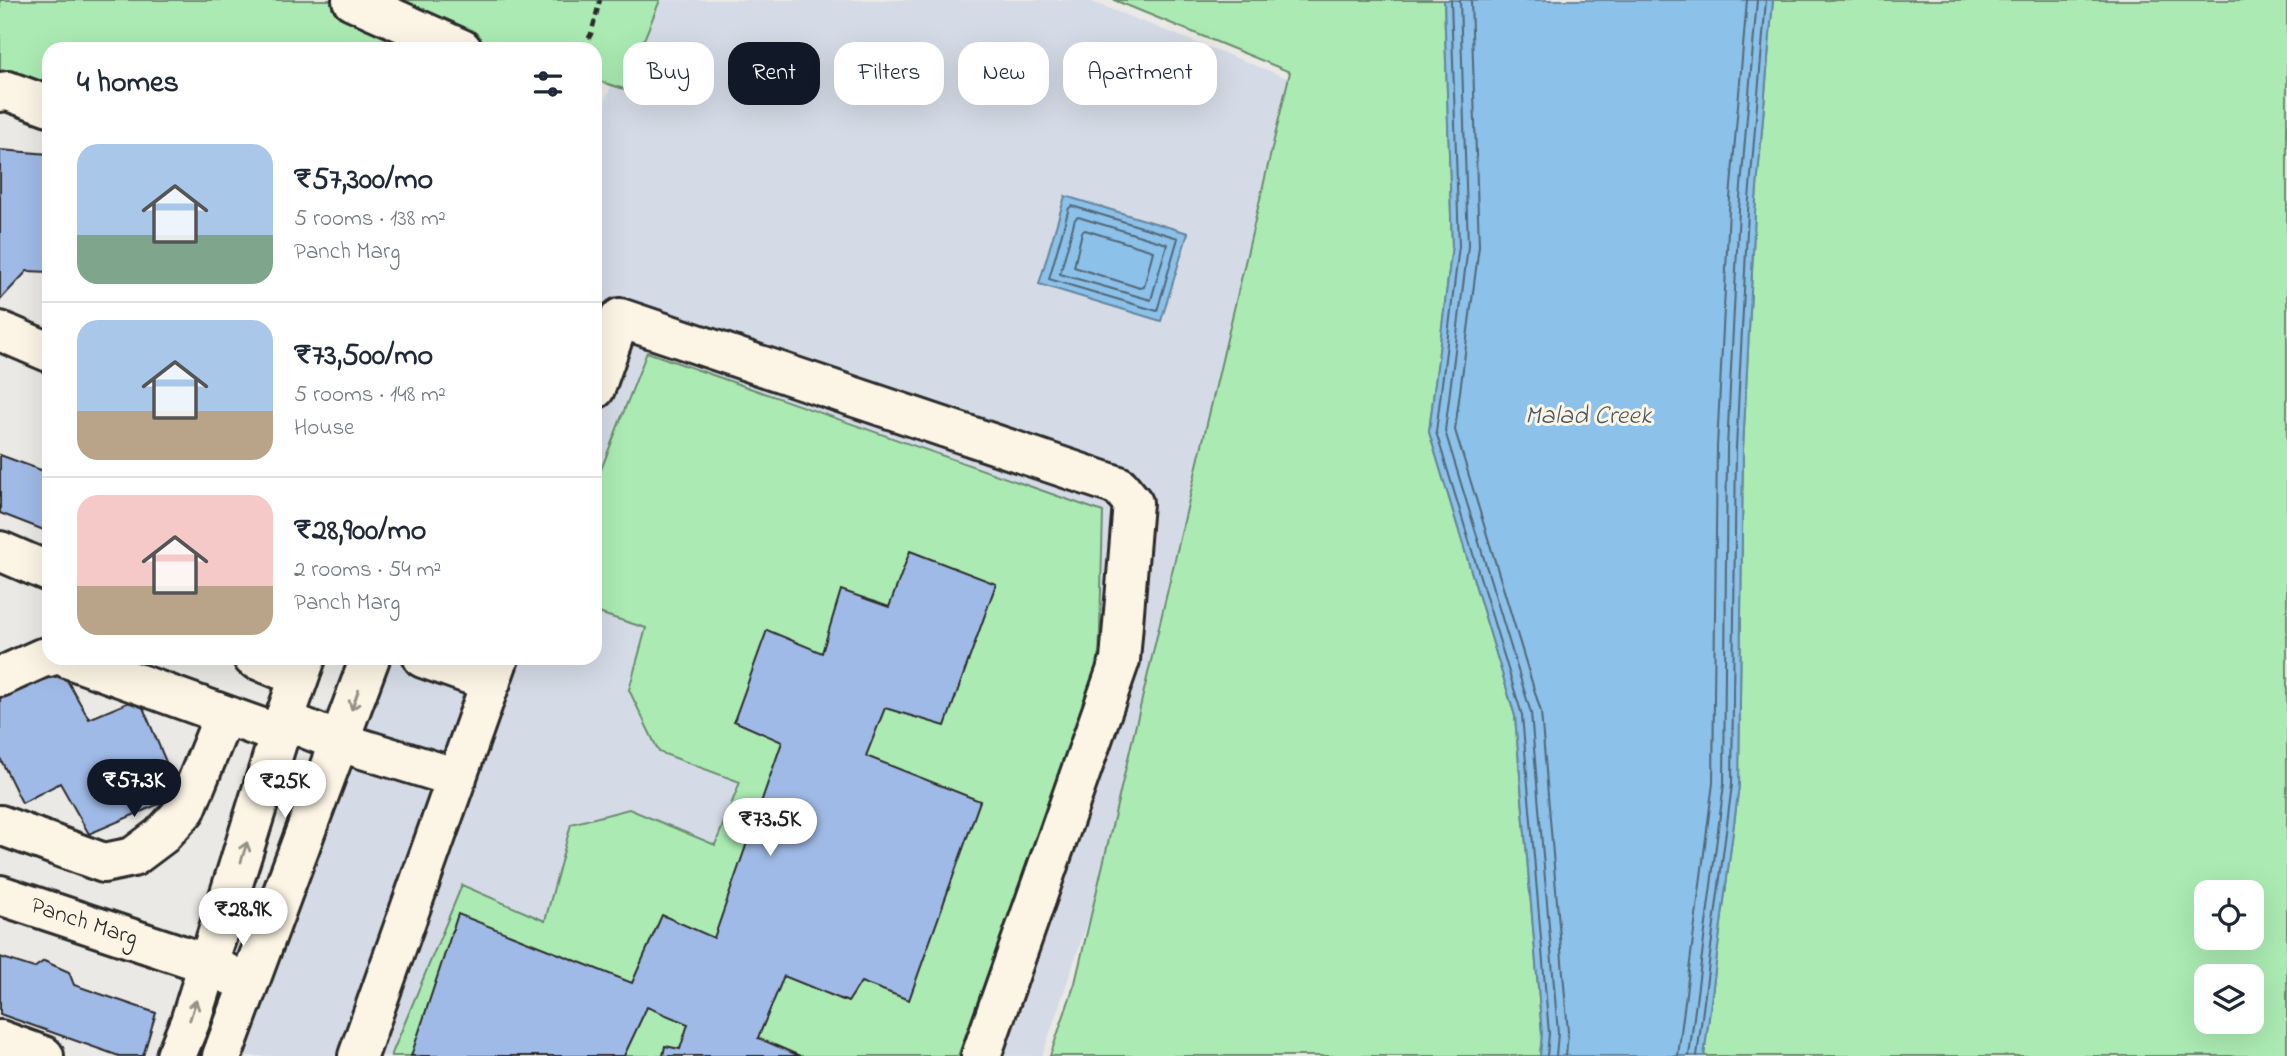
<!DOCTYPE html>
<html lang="en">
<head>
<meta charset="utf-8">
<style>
	:root { --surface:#fff; --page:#f6f6f7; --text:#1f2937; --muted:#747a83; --line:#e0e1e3; --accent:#111827 }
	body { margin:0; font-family:"Indie Flower",sans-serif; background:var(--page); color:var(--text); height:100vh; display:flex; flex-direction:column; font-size:26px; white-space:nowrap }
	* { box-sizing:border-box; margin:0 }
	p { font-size:23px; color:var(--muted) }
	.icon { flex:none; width:38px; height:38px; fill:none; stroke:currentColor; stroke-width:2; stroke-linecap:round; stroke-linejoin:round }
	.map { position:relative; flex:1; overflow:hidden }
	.details { position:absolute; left:42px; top:42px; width:560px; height:623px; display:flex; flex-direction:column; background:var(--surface); border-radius:21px; box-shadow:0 7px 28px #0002 }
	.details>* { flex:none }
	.guide { position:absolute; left:623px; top:42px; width:665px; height:63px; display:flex; gap:14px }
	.tools { position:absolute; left:2194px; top:880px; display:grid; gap:14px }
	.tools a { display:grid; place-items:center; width:70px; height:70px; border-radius:14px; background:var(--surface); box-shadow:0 7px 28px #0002; font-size:35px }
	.price { position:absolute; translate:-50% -60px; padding:0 16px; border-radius:24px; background:#fff; color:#222; font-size:23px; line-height:46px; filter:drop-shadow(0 2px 4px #0008) }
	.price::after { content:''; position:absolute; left:50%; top:42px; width:21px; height:16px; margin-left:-10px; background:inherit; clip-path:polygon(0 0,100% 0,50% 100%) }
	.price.active { background:var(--accent); color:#fff }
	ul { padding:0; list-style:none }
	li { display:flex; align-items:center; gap:21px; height:175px; padding:0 35px }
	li+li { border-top:2px solid var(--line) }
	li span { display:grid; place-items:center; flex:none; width:196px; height:140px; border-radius:21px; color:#555 }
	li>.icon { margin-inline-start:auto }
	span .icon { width:84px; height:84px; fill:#fffc; stroke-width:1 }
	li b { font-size:30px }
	h2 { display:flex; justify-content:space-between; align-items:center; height:84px; padding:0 35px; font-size:30px }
	.tag { padding:0 24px; border-radius:21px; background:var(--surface); box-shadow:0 7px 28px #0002; font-size:24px; line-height:63px }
	.tag.active { background:var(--accent); color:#fff }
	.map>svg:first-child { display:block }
</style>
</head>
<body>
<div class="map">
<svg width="2287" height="1056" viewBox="0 0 2287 1056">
	<rect width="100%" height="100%" fill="#eae9e5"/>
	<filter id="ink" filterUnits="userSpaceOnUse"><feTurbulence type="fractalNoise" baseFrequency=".0143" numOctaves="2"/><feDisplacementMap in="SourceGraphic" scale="14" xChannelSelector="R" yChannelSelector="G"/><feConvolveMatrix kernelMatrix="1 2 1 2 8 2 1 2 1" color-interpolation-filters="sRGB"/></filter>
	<g filter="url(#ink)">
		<path fill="#d4dbe6" d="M644,0H1087L1290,79L1097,895L1042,1056H238L391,658H595V128Z"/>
		<path fill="#abebb3" stroke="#6b8b6f" stroke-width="2" fill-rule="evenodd" d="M0,0H660L624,89L595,80V49H501L487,44L484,49H49V98L0,71Z
			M1114,0H1444L1452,246L1429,432L1515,716L1542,1034L1540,1056H1050L1075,983L1290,72Z
			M1773,0H2287V1056H1704L1739,785L1743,449L1755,212ZM2207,892H2252V938H2207ZM2207,976H2252V1022H2207Z
			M647,352L1103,512L1099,667L958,1056H391L462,885L545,921L571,824L629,809L715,845L740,782L659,752L629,690L646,628L595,612V485Z"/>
		<path fill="#8cc1e9" stroke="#65859d" stroke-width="2" d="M1444,0H1773L1755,212L1743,449L1739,785L1704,1056H1540L1542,1034L1515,716L1429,432L1452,246Z
			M1065,196L1188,233L1161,321L1039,284Z"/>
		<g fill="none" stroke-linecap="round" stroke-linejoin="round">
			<path stroke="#526777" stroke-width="2" d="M1451,0L1459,246L1436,432L1522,715L1549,1033L1547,1056
				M1460,0L1468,246L1445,431L1531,713L1558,1033L1556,1056
				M1471,0L1479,246L1455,430L1541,712L1568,1032L1566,1056
				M1072,206L1178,238L1157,311L1049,279L1069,208Z
				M1078,217L1167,244L1151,300L1060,274L1075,219Z
				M1085,230L1153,251L1144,287L1140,288L1074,267L1082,232Z
				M1678,1056L1713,783L1717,447L1729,210L1747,0
				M1689,1056L1724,784L1727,448L1739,210L1757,0
				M1697,1056L1732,785L1736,448L1748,211L1766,0"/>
		</g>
		<path fill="#a0bae7" stroke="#2b2b2b" stroke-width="2" d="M0,150L49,154V272L27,271L0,300Z
			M0,455L49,473V532L0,513Z
			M910,551L996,584L945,726L885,708L866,756L980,801L909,1000L861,982L848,1002L784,976L758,1038L800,1056H663L665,1046L680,1049L688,1024L647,1007L624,1056H411L458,914L632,983L662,915L714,938L782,742L734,721L767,630L822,653L841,590L889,607Z
			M59,666L89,719L139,698L180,795L89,834L60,783L22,803L0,758V694Z
			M0,957L34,968L44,961L69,972L74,985L156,1013L143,1056H119L0,1014Z"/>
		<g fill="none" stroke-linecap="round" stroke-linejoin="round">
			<defs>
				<path id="minor" d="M352,0L462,49
					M0,92L8,91L49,106
					M0,331L49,352
					M595,389L620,318L1119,486L1133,503L1120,660L981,1056
					M0,551L49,572
					M67,658L281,735
					M253,658L299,677
					M423,658L491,682
					M0,677L42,658L49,657
					M284,720L340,742L457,778
					M0,825L104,863L133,857L161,836L186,809L224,715
					M0,895L208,964L232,976
					M0,1040L44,1056
					M176,1056L190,1022L284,720L306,658
					M222,1056L370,658
					M358,1056L499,658"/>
			</defs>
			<use href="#minor" stroke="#2b2b2b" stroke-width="44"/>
			<path stroke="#2b2b2b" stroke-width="4.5" stroke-dasharray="7 5" stroke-linecap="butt" d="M583,49L591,34L600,0"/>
			<use href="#minor" stroke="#fcf5e5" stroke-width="38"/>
		</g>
		<defs><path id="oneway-shaft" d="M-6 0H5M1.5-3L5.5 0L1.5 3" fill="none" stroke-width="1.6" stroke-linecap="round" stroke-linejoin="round" transform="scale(1.75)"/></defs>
		<g stroke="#949088">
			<use href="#oneway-shaft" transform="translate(355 700) rotate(110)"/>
			<use href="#oneway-shaft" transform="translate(244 852) rotate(-73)"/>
			<use href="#oneway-shaft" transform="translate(193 1010) rotate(-72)"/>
		</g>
	</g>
	<g text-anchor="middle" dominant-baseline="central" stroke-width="6" stroke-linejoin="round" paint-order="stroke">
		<g font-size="24" fill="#2b2b2b" stroke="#fcf5e5">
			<text transform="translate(84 923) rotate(18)">Panch Marg</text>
		</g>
		<g font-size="26" font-style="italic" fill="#485864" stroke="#fcf5e5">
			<text x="1588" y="417">Malad Creek</text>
		</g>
	</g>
</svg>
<div class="tools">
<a><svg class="icon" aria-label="locate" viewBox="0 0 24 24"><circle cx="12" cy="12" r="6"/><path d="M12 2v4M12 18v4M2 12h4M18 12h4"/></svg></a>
<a><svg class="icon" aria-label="layers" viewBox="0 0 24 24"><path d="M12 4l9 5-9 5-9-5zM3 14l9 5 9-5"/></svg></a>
</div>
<b class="price active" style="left:134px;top:819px">₹57.3K</b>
<b class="price" style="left:285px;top:820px">₹25K</b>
<b class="price" style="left:770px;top:858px">₹73.5K</b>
<b class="price" style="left:243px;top:948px">₹28.9K</b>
<div class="guide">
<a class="tag">Buy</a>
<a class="tag active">Rent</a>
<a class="tag">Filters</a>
<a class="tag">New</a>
<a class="tag">Apartment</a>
</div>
<section class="details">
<h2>4 homes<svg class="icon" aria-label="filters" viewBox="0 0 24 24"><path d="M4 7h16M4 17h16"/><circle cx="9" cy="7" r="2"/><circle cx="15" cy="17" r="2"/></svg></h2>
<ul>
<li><span style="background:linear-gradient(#a9c7e8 65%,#7fa58c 0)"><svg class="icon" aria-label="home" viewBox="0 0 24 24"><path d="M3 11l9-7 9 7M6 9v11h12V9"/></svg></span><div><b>₹57,300/mo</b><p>5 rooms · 138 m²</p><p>Panch Marg</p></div></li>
<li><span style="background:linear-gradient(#a9c7e8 65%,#b9a48a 0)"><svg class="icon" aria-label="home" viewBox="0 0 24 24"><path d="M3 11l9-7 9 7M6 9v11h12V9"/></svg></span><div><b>₹73,500/mo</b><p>5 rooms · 148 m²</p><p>House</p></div></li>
<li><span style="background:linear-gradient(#f6c9c9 65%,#b9a48a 0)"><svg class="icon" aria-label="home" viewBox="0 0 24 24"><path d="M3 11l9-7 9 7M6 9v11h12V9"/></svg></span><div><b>₹28,900/mo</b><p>2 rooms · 54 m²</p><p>Panch Marg</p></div></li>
</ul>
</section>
</div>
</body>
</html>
